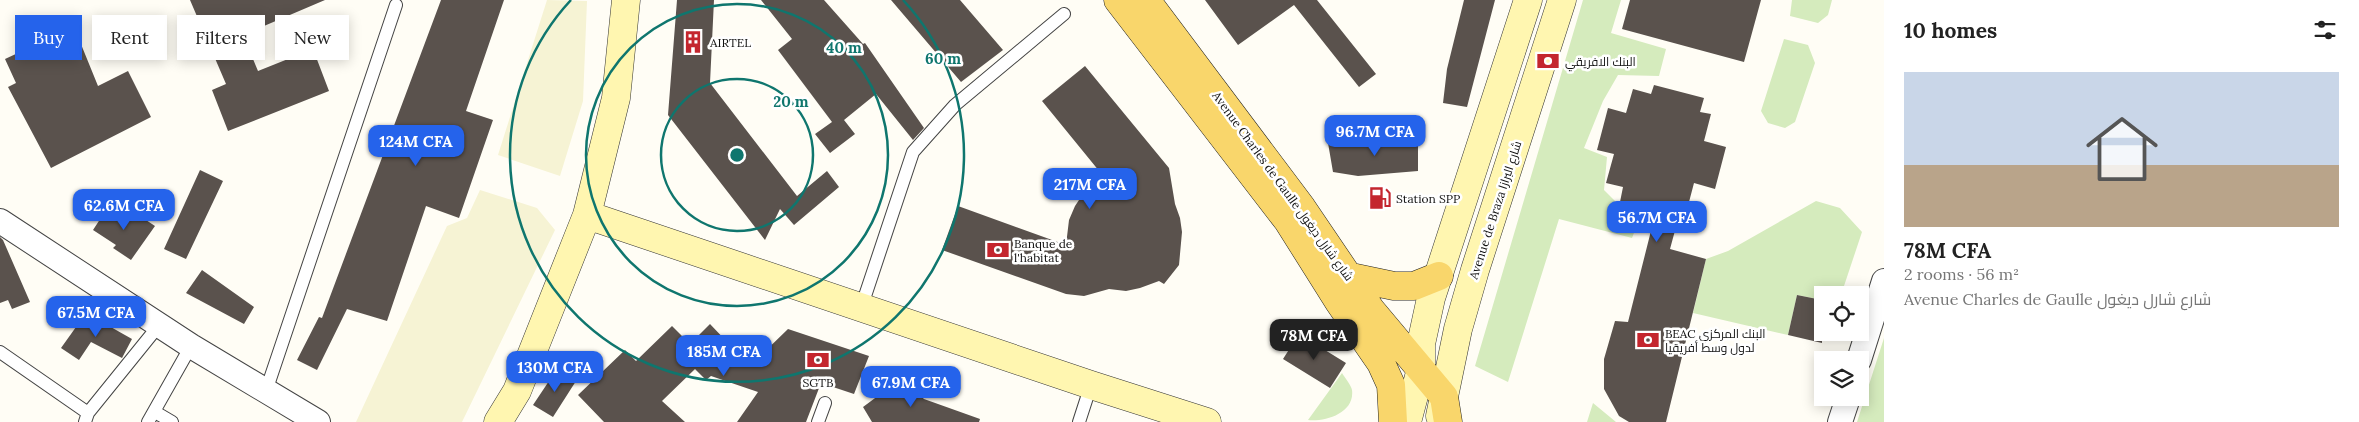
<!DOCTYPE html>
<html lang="en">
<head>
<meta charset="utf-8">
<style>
	:root { --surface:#fff; --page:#f2f2f2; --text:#222; --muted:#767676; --accent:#2563eb }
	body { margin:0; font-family:Lora,Cairo,serif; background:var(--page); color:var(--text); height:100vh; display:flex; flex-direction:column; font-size:19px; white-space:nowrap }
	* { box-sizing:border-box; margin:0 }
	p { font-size:16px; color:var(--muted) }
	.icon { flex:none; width:28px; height:28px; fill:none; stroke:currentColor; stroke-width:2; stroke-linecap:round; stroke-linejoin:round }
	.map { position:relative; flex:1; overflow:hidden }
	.details { display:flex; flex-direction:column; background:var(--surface); width:475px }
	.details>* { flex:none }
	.hud { position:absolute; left:15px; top:15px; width:475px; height:45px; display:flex; gap:10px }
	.fabs { position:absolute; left:1814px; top:286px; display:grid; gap:10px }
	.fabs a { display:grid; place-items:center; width:55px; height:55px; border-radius:0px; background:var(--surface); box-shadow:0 2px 12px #0003; font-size:25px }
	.price { position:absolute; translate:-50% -42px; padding:0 11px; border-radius:10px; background:var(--accent); color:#fff; font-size:16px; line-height:32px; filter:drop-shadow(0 1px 2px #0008) }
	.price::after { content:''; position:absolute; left:50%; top:30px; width:15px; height:11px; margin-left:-8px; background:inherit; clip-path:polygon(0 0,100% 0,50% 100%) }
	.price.on { background:#222; color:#fff }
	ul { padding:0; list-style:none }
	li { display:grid; align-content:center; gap:10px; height:265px; padding:0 20px }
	li span { display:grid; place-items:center; height:155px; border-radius:0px; color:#555 }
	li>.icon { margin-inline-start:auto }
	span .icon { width:90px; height:90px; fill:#fffc; stroke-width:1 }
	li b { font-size:21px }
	h2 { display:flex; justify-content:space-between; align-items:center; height:60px; padding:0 20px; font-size:21px }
	.chip { padding:0 18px; border-radius:0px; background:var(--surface); box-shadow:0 2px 12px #0003; font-size:18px; line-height:45px }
	.chip.on { background:var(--accent); color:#fff }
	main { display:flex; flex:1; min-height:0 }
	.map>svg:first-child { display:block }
</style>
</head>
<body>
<main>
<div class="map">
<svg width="1884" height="422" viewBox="0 0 1884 422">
	<rect width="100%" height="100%" fill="#fffdf5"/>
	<path fill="#f6f3d4" d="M547,0L587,1L583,101L560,176L498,155Z
		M480,190L537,208L555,230L462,422H356L447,226L467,218Z"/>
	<path fill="#d5ebbd" d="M1583,0H1621L1611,33L1666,49L1659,76L1618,75L1603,101L1584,148L1607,157L1604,190L1622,208L1641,215L1632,238L1559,219L1508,382L1475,366Z
		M1792,0H1832L1828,15L1818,23L1790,16Z
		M1784,39L1808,45L1815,63L1795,122L1785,128L1768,123L1761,111Z
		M1816,201L1840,208L1862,232L1841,295H1822V300L1797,295L1788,335L1693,313L1706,259L1728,251Z
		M1884,338V422H1857Z
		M1342,373C1345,378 1351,385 1352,390C1355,413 1325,422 1308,420Z
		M1593,403L1616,422H1587Z"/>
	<path fill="#5a524d" d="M190,0H325L243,35L258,71L313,49L329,91L228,131L212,90L226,84Z
		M441,0H504L466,111L493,120L459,218L426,206L387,321L347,309L317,370L297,360L319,317L322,318Z
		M677,0H714L710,83L797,196L827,171L839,187L794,225L780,209L765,240L668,115Z
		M761,0H824L863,44L865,43L924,128L913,140L876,94L844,120L855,134L830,153L815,134L832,122L778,50L792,39Z
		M891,0H960L1003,50L961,82Z
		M1205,0H1317L1376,74L1359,87L1294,5L1238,45Z
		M1464,0H1495L1467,107L1443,103L1447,69Z
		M1630,0H1761L1744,62L1622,29Z
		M74,27L98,86L128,71L151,117L51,168L8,87L16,83L5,59Z
		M1085,66L1169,168L1175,204L1180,218L1182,232L1179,265L1164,284L1159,281L1140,288L1126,291L1109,289L1084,296L1066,294L942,250L958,206L1066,245L1069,220L1075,206L1083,194L1104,177L1042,101Z
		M1654,85L1704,98L1700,112L1711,114L1704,141L1726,147L1715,189L1694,183L1689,202L1683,201L1670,249L1706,259L1666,422H1629L1619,416L1604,389V359L1615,321L1628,322L1656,211L1620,202L1623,187L1606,183L1614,154L1597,150L1608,108L1626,113L1633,89L1651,94Z
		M1418,139V171L1358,176L1333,172L1328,143Z
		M200,170L223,181L186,259L164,249Z
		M110,204L133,219L137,214L155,226L131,260L113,248L116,245L93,230Z
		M0,237L3,240L30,302L12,309L8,300L0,303Z
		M202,270L254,307L244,324L186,293Z
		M1797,295L1822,300V343L1788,335Z
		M86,313L132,339L122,358L91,342L79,360L61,348Z
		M710,324L750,366L788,329L869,356L854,394L821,383L806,422H737L758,392L711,376L706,380L695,369L662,401L685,422H604L578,395L625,350L636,361L672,326L690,344Z
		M1299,334L1346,363L1330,388L1283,359Z
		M557,369L576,381L553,417L533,405Z
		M902,378L924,399L980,419L979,422H872L863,407Z"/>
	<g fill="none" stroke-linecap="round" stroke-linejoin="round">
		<defs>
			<path id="lane" d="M861,308L913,152L955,105L1064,14
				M0,352L88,413
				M266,391L396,5
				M155,412L172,422
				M85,422L88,413L160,324
				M148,422L191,346
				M818,422L825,403
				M1079,422L1091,385"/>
			<path id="street" d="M0,221L191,346L318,422
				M1859,360L1884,281
				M1840,422L1848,398"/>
			<path id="secondary" d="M587,215L1091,385L1207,422
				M1440,416L1458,329L1475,270L1562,0
				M498,422L517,391L587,215L616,98L626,0
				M1407,422L1421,369V344L1431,298L1528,0"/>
			<path id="primary" d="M1118,0L1288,221L1339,302L1381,363L1391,385L1393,422
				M1146,0L1302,208L1371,310L1444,397L1448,422
				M1351,277L1394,286H1414L1439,276"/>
		</defs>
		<use href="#lane" stroke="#444" stroke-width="14"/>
		<use href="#street" stroke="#444" stroke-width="26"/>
		<use href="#secondary" stroke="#333" stroke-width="29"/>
		<use href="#primary" stroke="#222" stroke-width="29"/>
		<use href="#lane" stroke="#fff" stroke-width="12"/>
		<use href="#street" stroke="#fff" stroke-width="24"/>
		<use href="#secondary" stroke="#fff6b0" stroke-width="28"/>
		<use href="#primary" stroke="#f9d66b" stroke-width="28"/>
	</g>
	<g fill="none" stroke="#0f766e" stroke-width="2.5">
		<circle cx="737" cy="155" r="76"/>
		<circle cx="737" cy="155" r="151"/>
		<path d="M903 0A227 227 0 1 1 571 0"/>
	</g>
	<defs>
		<symbol id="building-bare" viewBox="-9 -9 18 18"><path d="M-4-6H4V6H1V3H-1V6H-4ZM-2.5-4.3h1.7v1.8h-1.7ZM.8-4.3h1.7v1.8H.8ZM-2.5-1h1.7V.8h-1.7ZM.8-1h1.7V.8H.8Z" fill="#c4262e" stroke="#fff" stroke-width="2.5" paint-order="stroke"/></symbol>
		<symbol id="bank-bare" viewBox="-9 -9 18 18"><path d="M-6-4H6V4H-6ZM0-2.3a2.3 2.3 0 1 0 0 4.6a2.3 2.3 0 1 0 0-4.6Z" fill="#c4262e" stroke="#fff" stroke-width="2.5" paint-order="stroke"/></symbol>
		<symbol id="fuel-bare" viewBox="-9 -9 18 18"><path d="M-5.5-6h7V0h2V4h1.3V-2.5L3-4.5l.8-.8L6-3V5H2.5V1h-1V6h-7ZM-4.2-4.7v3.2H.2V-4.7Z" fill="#c4262e" stroke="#fff" stroke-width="2.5" paint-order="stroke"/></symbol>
	</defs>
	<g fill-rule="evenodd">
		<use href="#building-bare" x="677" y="26" width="32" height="32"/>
		<use href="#bank-bare" x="1532" y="45" width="32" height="32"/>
		<use href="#fuel-bare" x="1364" y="182" width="32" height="32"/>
		<use href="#bank-bare" x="982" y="234" width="32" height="32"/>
		<use href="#bank-bare" x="1632" y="324" width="32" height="32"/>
		<use href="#bank-bare" x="802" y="344" width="32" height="32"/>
	</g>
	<g text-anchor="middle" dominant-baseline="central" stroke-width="5" stroke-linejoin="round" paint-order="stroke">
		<g font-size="12" fill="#111" stroke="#fff" text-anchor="start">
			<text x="710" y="42">AIRTEL</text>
			<text x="1565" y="61">البنك الافريقي</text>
			<text x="1396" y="198">Station SPP</text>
			<text x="1014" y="243">Banque de<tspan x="1014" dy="14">l'habitat</tspan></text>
			<text x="1665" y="333">BEAC البنك المركزي<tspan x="1665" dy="14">لدول وسط أفريقيا</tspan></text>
			<text x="818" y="382" text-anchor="middle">SGTB</text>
		</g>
		<g font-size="12" fill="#111" stroke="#fff">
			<text transform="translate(1283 186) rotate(54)">Avenue Charles de Gaulle شارع شارل ديغول</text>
			<text transform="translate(1495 210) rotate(-72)">Avenue de Braza شارع البرازا</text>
		</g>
	</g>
	<circle cx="737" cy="155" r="8" fill="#0f766e" stroke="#fff" stroke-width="2.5"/>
	<g font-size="15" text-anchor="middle" font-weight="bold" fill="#0f766e" stroke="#fff" stroke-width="5" stroke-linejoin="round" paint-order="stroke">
		<text x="844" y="53">40 m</text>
		<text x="943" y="64">60 m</text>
		<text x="791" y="107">20 m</text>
	</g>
</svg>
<div class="fabs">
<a><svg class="icon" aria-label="locate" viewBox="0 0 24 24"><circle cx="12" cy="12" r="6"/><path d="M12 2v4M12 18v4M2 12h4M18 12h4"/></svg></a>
<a><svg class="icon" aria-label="layers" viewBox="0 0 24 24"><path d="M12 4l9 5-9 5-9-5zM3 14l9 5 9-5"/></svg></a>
</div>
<b class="price" style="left:1375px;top:157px">96.7M CFA</b>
<b class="price" style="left:416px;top:167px">124M CFA</b>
<b class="price" style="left:1090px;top:210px">217M CFA</b>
<b class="price" style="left:124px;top:231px">62.6M CFA</b>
<b class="price" style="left:1657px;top:243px">56.7M CFA</b>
<b class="price" style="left:96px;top:338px">67.5M CFA</b>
<b class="price on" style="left:1314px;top:361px">78M CFA</b>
<b class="price" style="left:724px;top:377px">185M CFA</b>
<b class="price" style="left:555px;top:393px">130M CFA</b>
<b class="price" style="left:911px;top:408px">67.9M CFA</b>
<div class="hud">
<a class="chip on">Buy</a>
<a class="chip">Rent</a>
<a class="chip">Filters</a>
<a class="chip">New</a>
</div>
</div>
<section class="details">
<h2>10 homes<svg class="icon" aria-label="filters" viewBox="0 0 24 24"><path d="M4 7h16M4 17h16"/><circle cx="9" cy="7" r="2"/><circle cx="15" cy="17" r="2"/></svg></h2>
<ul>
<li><span style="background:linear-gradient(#c9d6e8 60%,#b9a48a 0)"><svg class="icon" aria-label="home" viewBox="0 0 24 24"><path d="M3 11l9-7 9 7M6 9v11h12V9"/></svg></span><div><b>78M CFA</b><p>2 rooms · 56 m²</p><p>Avenue Charles de Gaulle شارع شارل ديغول</p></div></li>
</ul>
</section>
</main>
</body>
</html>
